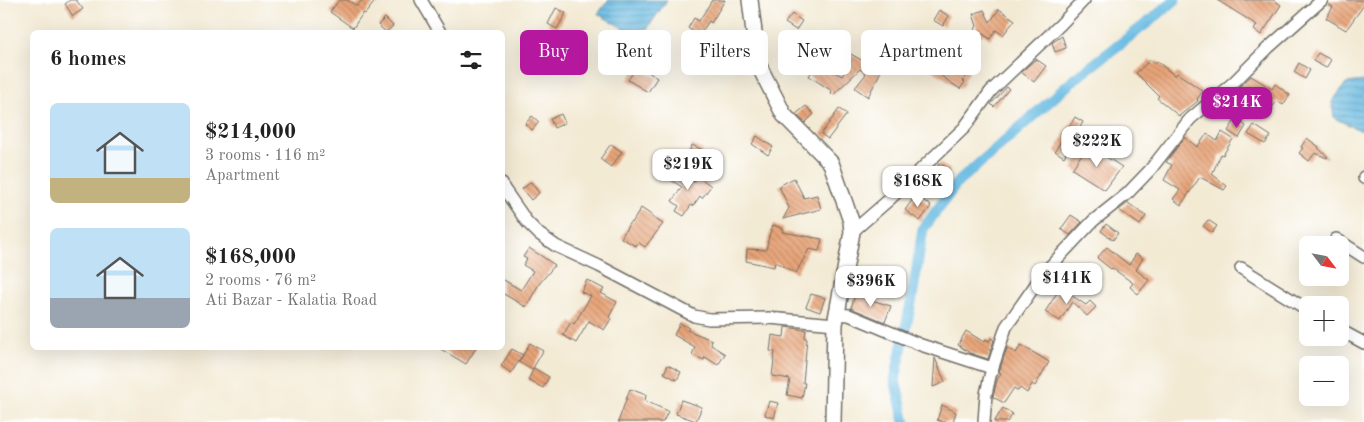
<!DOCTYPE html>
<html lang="en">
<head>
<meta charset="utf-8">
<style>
	:root { --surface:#fff; --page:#f6f6f6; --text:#222; --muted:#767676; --accent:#b5179e }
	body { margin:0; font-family:"Old Standard TT",serif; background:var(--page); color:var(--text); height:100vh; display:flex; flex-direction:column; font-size:19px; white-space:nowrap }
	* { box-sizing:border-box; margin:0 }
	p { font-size:16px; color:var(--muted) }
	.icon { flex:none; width:28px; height:28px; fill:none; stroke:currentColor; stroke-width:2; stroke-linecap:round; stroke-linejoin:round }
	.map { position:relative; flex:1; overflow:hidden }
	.sheet { position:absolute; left:30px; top:30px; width:475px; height:320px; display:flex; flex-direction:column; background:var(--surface); border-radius:8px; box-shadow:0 5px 20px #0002 }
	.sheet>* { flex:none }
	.banner { position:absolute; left:520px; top:30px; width:475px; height:45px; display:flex; gap:10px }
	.needle { width:32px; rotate:122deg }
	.tools { position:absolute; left:1299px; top:236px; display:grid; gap:10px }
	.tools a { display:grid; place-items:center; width:50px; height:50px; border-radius:8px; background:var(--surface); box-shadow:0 5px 20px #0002; font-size:25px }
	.price { position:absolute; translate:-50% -42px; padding:0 11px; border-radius:10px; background:#fff; color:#222; font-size:16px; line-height:32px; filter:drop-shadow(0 1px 2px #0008) }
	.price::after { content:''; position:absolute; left:50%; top:30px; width:15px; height:11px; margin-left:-8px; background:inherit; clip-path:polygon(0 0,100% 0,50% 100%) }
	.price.selected { background:var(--accent); color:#fff }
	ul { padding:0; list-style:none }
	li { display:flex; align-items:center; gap:15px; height:125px; padding:0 20px }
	li span { display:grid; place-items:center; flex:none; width:140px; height:100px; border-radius:8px; color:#555 }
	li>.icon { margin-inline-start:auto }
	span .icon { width:60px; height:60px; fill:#fffc; stroke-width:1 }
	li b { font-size:21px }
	h2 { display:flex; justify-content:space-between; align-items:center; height:60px; padding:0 20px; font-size:21px }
	.pill { padding:0 18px; border-radius:8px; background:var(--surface); box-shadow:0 5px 20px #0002; font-size:18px; line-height:45px }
	.pill.selected { background:var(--accent); color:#fff }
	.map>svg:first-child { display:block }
</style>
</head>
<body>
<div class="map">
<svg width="1364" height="422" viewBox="0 0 1364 422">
	<defs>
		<pattern id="water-rules" width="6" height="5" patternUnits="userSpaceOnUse" patternTransform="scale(1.25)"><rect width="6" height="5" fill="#64b8e0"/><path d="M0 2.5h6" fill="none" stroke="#5396b6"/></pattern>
		<pattern id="building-back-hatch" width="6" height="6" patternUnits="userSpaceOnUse" patternTransform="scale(1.25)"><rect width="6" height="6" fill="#e8a478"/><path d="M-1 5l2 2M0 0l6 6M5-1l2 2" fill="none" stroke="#bc8663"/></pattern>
	</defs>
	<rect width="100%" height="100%" fill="#fff"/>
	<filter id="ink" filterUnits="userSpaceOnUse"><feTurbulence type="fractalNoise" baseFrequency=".02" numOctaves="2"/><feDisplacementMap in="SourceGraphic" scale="10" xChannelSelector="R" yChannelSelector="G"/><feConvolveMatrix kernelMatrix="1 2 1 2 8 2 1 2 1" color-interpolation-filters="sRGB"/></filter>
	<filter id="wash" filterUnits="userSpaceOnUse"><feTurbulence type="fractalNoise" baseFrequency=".0096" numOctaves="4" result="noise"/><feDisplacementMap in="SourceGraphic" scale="20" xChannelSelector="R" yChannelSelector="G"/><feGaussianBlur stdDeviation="1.12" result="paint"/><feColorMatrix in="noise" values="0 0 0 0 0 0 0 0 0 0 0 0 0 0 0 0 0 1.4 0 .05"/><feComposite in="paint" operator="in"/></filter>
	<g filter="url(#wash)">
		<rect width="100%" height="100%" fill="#f3ead4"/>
		<path fill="url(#water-rules)" stroke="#487286" d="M608,0H667L641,38L598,14Z
			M1364,81V132L1334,118L1332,102L1346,83Z"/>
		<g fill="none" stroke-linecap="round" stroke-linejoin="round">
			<path stroke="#64b8e0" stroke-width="11" d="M905,422L895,380L912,298L923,229L957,183L1076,78L1151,20L1175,0"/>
		</g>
		<g id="blocks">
			<path fill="url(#building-back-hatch)" d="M70,0H76L83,9L73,16L65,4Z
				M339,0H347L357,6L362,0H376L365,14L363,13L353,28L330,12Z
				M712,0H725L711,23L709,21L699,36L688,28L694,18L699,21Z
				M1217,0H1274L1281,5L1261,35L1254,30L1257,25Z
				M1329,0H1364V5L1346,30L1326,18L1333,7L1328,4Z
				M556,8L566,13L557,29L548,24Z
				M999,9L1015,20L1003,35L996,30L990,39L983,34L980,37L973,32L977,26L973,14L984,10L990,22Z
				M939,10L949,16L943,26L933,20Z
				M792,14L802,21L796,30L785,23Z
				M385,18L393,26L386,32L378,25Z
				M946,34L957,41L960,37L969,42L959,57L973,66L963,81L965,82L960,89L924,64L922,67L906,56L913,46L930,57Z
				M1062,36L1066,48L1055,52L1052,43Z
				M882,39L891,46L885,55L876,48Z
				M820,40L833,46L828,57L815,50Z
				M547,41L575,59L567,70L557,64L560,59L542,50Z
				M849,53L881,71L868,97L855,88L866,74L860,69L833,95L831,93L832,91L809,76L817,63L842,76L851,61L846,57Z
				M1318,53L1331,60L1326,68L1313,61Z
				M1036,59L1046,66L1034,82L1021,72Z
				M1150,60L1155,64L1157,61L1175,76L1177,73L1203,91L1197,99L1198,101L1179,116L1157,98L1159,96L1136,73Z
				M1299,63L1310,70L1305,79L1294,72Z
				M638,65L657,78L648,92L628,80Z
				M1251,76L1272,89L1275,84L1290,95L1283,105L1277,101L1267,114L1260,109L1263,105L1235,91Z
				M1007,87L1009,89L994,107L991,104Z
				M806,106L814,114L805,123L796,114Z
				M839,109L847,114L828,139L821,134Z
				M561,114L565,123L554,128L550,119Z
				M532,116L539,122L532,130L525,124Z
				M1075,117L1083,122L1064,157L1055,151Z
				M1236,119L1246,126L1239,138L1228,131Z
				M1254,125L1271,136L1265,144L1248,134Z
				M1222,132L1233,139L1223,155L1221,154L1212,174L1227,186L1224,190L1200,177L1181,205L1173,199L1180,190L1164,180L1172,165L1166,162L1185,137L1197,147L1207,134L1217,141Z
				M757,136L773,147L768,155L752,144Z
				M1307,138L1319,147L1318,148L1328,157L1327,158L1315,153L1309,161L1299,153L1303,148L1301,147Z
				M611,144L622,152L611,167L600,159Z
				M692,145L703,150L697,164L686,159Z
				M1088,145L1122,167L1105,190L1072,169Z
				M940,163L950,170L940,183L930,176Z
				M670,169L694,182L698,176L711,186L702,198L700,196L693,206L691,205L684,216L676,211L679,206L672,201L682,187L666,177Z
				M794,178L804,198L817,195L821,209L783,219L789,208L779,186Z
				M531,182L539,193L531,200L522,189Z
				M916,195L931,206L920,221L905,210Z
				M1128,203L1146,216L1140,225L1119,210Z
				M641,208L653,216L652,217L663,224L645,247L638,242L636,246L621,238L630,222L632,223Z
				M1071,215L1082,222L1070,235L1061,229Z
				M1208,220L1217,226L1212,233L1203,226Z
				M1106,224L1118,233L1113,240L1101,231Z
				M773,225L784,229L782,232L822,239L819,251L809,249L796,273L775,262L774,267L746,261L747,249L766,250L769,236Z
				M1107,247L1129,265L1136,254L1143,258L1136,270L1149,280L1138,294L1130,287L1133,283L1112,268L1111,269L1097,258Z
				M529,248L555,265L539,284L526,307L502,293V279L521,290L533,271L523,265L527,259L523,257Z
				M587,280L604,289L601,293L617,302L609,317L611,319L604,330L589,321L576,343L563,335L571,322L574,324L591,296L581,292Z
				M1060,288L1086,305L1090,301L1096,307L1087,316L1072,302L1060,321L1045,312Z
				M811,294L825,298L820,312L806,307Z
				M855,295L891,306L885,322L851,308Z
				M680,323L689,328L687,330L712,340L711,345L725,354L718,365L705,357L704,360L692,355L695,347L674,335Z
				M785,327L806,330L805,338L807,339L803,383H805L802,398L787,395L790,379L772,376L775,352L770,351L772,335L784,337Z
				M966,331L984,342L986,339L989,341L991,338L994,340L988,359L970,353L958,345Z
				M530,343L543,351L532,370L519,362Z
				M1021,345L1049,362L1035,386L1032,384L1027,393L1020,388L1018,391L1014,388L1004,403L993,397L997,380L1001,373L999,372L1007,348L1016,353Z
				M439,348H476L466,364Z
				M512,349L523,355L511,373L501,366Z
				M935,358L945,382L933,387Z
				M668,365L681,372L677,380L664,373Z
				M534,368L549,377L543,388L528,380Z
				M630,389L646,395L645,401L668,411L663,422H618Z
				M681,400L702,407L696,421L676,414Z
				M769,401L778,403L774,418L765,415Z
				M942,405L956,412L953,422H943L937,420Z
				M1003,408L1013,414L1007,422H994Z"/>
		</g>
	</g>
	<g filter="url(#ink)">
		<use href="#blocks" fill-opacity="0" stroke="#716e66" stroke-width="1"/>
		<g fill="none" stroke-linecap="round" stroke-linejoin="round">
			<defs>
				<path id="minor" d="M421,0L440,32
					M1364,177V178
					M502,184L504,189L527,222L539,234L556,246L599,266L694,316L709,319L769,318L835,324
					M852,232L891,198L964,128L991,91L1061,24L1084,0
					M1336,239L1364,257
					M1241,268L1308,310
					M837,314L849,315L921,345L992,368
					M1340,330L1364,343
					M984,422L986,394L990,376L1006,327L1043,274L1093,221L1127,194L1150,170L1190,119L1234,82L1268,48L1322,0"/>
				<path id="major" d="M750,0L758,64L784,115L831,163L851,221L852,232L835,324L833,422"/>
			</defs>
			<use href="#minor" stroke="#716e66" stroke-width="14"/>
			<use href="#major" stroke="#716e66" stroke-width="18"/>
			<use href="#minor" stroke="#fff" stroke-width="11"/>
			<use href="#major" stroke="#fff" stroke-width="15"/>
		</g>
	</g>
</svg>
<div class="tools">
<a><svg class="needle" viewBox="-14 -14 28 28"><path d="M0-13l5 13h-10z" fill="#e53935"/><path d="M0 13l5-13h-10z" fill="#767676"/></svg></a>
<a>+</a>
<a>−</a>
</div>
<b class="price selected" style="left:1237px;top:129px">$214K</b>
<b class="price" style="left:1097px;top:168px">$222K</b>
<b class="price" style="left:688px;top:191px">$219K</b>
<b class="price" style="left:918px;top:208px">$168K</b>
<b class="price" style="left:1067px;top:305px">$141K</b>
<b class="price" style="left:871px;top:308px">$396K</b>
<div class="banner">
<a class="pill selected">Buy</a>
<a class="pill">Rent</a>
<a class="pill">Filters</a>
<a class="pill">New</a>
<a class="pill">Apartment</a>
</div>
<section class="sheet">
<h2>6 homes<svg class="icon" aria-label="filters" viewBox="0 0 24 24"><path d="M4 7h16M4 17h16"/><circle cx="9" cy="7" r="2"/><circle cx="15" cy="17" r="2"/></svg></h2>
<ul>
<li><span style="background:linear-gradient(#bfe0f5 75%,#c2b280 0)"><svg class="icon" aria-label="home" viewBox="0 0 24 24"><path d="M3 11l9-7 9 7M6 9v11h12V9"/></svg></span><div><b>$214,000</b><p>3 rooms · 116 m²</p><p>Apartment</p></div></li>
<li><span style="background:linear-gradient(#bfe0f5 70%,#9aa5b1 0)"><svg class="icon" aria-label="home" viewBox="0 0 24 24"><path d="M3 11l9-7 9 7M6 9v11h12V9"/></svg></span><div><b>$168,000</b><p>2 rooms · 76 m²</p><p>Ati Bazar - Kalatia Road</p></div></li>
</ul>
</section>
</div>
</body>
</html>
